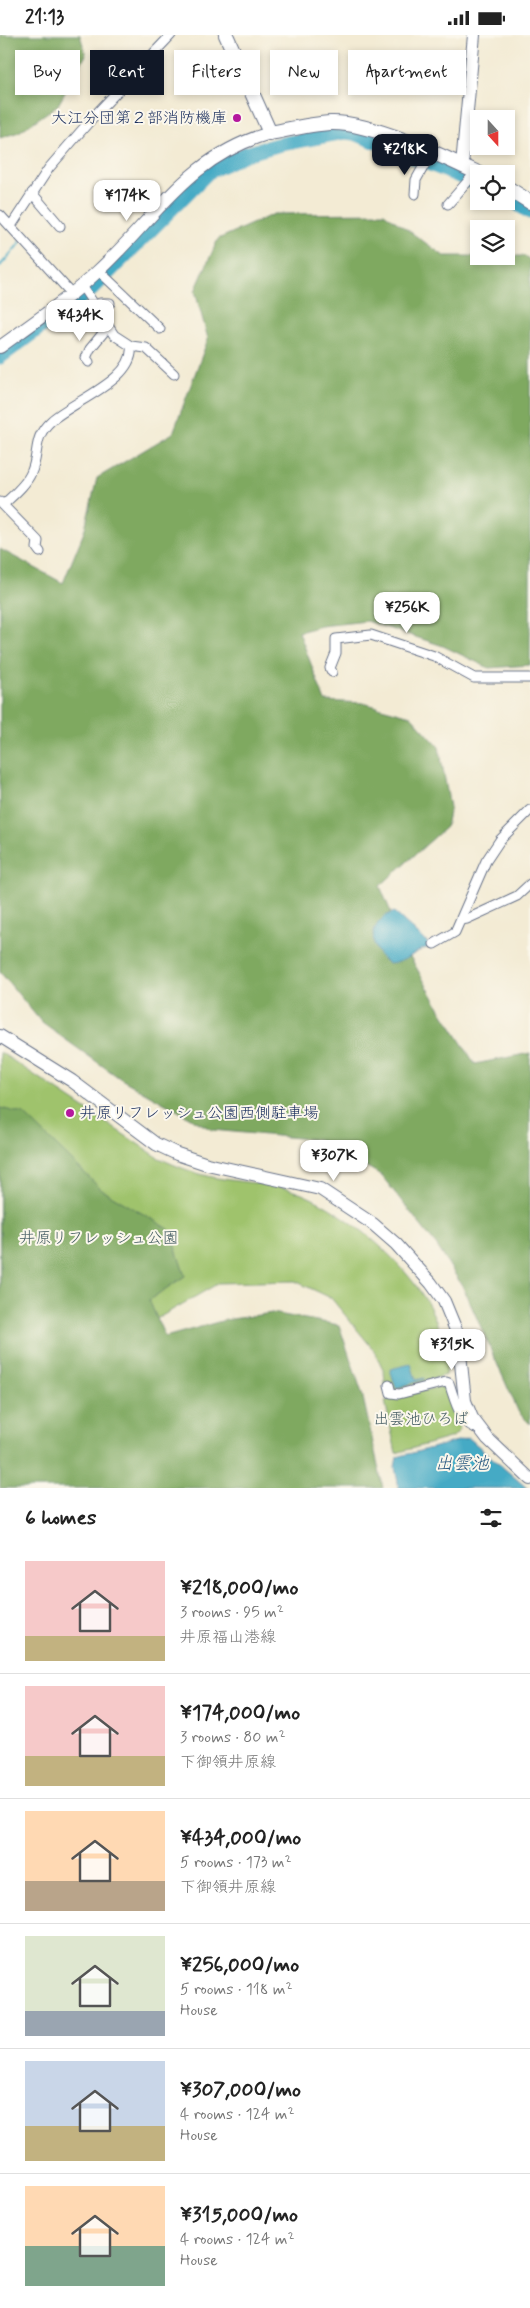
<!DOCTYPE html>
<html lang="en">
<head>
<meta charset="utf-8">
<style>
	:root { --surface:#fff; --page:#f6f6f6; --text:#222; --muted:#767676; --line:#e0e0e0; --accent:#111827 }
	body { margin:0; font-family:Mynerve,"Klee One",sans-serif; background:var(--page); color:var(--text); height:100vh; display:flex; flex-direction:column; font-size:19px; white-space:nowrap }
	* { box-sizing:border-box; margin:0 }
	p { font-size:16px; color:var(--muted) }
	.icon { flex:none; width:28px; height:28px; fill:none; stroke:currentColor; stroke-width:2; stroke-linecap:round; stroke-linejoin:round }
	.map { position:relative; height:1453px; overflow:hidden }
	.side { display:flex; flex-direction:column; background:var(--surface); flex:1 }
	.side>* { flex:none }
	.hud { position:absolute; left:15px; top:15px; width:500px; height:45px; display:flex; gap:10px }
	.needle { width:32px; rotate:159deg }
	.buttons { position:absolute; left:470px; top:75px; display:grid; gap:10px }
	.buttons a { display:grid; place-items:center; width:45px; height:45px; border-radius:0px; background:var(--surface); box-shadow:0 2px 8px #0003; font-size:25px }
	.price { position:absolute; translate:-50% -42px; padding:0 11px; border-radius:10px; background:#fff; color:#222; font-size:16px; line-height:32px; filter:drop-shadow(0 1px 2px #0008) }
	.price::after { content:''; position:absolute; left:50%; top:30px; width:15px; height:11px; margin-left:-8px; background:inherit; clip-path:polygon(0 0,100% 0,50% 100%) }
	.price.on { background:var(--accent); color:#fff }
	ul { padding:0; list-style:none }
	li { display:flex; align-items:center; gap:15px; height:125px; padding:0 25px }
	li+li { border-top:1px solid var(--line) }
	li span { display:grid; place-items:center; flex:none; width:140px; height:100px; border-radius:0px; color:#555 }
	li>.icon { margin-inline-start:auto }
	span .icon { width:60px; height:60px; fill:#fffc; stroke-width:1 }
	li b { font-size:21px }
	h2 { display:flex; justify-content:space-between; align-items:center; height:60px; padding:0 25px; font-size:21px }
	.tag { padding:0 18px; border-radius:0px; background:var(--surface); box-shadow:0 2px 8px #0003; font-size:18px; line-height:45px }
	.tag.on { background:var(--accent); color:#fff }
	.status { display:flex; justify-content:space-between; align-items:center; height:35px; padding:0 25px; background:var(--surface); direction:ltr }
	.status svg { height:14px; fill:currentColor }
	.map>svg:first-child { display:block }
</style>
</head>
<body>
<div class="status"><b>21:13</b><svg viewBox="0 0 49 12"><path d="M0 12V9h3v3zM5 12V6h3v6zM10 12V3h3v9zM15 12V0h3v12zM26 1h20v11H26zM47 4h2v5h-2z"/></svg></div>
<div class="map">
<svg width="530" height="1453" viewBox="0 0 530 1453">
	<rect width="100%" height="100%" fill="#fbf7ec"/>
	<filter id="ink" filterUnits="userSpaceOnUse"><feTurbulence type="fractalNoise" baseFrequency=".02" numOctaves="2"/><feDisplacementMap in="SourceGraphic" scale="10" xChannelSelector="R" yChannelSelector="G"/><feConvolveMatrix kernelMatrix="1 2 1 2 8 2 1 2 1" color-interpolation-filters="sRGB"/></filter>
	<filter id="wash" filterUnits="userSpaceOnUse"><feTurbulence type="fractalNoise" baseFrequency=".0096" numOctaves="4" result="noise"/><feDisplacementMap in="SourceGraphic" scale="20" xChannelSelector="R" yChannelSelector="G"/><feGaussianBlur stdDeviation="1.12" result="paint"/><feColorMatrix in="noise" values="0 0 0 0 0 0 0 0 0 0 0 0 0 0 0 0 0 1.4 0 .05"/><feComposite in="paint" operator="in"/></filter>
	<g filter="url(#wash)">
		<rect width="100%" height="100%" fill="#f3ebd4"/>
		<path fill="#9fc36c" stroke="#5d7965" d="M0,1017L159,1123C178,1132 196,1139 217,1143C245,1148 276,1148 302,1159C349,1178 414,1234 434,1281C438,1289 439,1298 441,1306C444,1318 448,1328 446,1340L386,1358L384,1336L373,1314L331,1263L295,1246L219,1248L42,1350L0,1347Z
			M446,1350L460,1395L453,1402L396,1418L385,1366Z"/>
		<path fill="#7fa960" stroke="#4d6c5f" d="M0,0H80L86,20L58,70L19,97L0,103Z
			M384,178L444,221H525L530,225V630L489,633L443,611L367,586L321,591L299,597L325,666L363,668L411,681L439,712L450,772L446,792L380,851L408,918L440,974L475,1029L530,1018V1389L519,1378L463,1252L437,1211L381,1140L320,1105L212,1095L121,1044L42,988L0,937V514L63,548L84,497L97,443L173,398L208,304L195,256L218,204L274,179Z
			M0,1073L24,1079L102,1155L169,1194L185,1241L149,1265L165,1302L225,1285L272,1278L339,1290L362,1358L383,1453H0Z"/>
		<path fill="#45aac5" stroke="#306c92" d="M394,877L429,909V912C415,916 404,928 389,929C367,914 368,886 394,877Z
			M411,1329L416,1345L424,1343L425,1344L396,1353L390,1334Z
			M469,1403L527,1453H399L395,1432L397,1422Z"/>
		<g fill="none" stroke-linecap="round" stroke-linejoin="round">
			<path stroke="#45aac5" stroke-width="2.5" d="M151,15L165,0
				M0,231L20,208L19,206"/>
			<path stroke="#45aac5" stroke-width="15" d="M506,161L530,177
				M107,239L208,137L245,119L277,110L345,97L355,98L479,149
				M91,255L103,243
				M0,322L85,259"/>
		</g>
	</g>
	<g filter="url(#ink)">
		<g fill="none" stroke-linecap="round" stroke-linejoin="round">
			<defs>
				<path id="street" d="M32,158L60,191
					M415,159L416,145L431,118
					M448,169L476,137
					M0,180L72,259
					M11,191L49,133L95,80L171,0
					M99,236L160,294
					M82,251L114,300L131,311L146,313L174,339
					M95,270L100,268H110
					M89,327L86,323L90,314L108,292
					M0,467L38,506L37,513L40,517
					M3,470C12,461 26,450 31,438C40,419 32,403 51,386C73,366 136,344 131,311
					M332,637L330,633L336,618V604L371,600L434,621L474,643H530
					M461,885L467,884L517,861L530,849
					M434,909L455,897L486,826L500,805L530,775
					M389,1350L391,1358L399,1359L446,1347L449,1348C455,1365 460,1391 480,1394"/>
				<path id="secondary" d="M462,130L474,0
					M0,312C33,288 67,265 97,237C157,182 187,122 270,98
					M0,1001L72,1046L156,1109L177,1119L207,1129L320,1154L373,1189L396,1209L431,1248L444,1266L458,1300L465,1366L472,1383L488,1404L530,1444"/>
				<path id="primary" d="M226,0L270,98C291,94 311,89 331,88C372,87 442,121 480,139
					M506,152L530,167"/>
			</defs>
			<use href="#street" stroke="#677187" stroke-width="11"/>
			<use href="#secondary" stroke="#677187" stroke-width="14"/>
			<use href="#primary" stroke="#677187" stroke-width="16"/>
			<use href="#street" stroke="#fff" stroke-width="9"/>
			<use href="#secondary" stroke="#fff" stroke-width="12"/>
			<use href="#primary" stroke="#fff" stroke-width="14"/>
		</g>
	</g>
	<g fill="#b5179e" stroke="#fbf7ec" stroke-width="2">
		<circle cx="237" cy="83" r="5"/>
		<circle cx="70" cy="1078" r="5"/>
	</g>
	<g text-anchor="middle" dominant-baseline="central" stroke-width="4" stroke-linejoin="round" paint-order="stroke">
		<g font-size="16" fill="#1b2f5e" stroke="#fbf7ec" text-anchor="end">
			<text x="227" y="83">大江分団第２部消防機庫</text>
			<text x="80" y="1078" text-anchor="start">井原リフレッシュ公園西側駐車場</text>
		</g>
		<g font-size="16" fill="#435b62" stroke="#fbf7ec">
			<text x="99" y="1203">井原リフレッシュ公園</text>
			<text x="421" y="1384">出雲池ひろば</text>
		</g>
		<g font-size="18" font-style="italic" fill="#2a5a82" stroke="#fbf7ec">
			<text x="462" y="1429">出雲池</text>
		</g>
	</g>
</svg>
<div class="buttons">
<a><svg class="needle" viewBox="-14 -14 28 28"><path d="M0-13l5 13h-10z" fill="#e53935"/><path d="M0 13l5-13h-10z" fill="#767676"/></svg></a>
<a><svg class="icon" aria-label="locate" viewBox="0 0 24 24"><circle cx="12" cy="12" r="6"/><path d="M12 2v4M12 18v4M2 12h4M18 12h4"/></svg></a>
<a><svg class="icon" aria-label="layers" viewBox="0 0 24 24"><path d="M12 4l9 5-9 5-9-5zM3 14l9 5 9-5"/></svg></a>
</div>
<b class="price on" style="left:405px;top:141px">¥218K</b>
<b class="price" style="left:127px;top:187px">¥174K</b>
<b class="price" style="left:80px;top:307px">¥434K</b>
<b class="price" style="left:407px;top:599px">¥256K</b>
<b class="price" style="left:334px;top:1147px">¥307K</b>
<b class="price" style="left:452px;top:1336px">¥315K</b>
<div class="hud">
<a class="tag">Buy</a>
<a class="tag on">Rent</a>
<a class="tag">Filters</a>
<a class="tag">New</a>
<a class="tag">Apartment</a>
</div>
</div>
<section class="side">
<h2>6 homes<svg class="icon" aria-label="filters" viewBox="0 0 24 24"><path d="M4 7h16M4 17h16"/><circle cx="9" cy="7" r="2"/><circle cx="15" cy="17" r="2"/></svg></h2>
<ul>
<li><span style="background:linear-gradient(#f6c9c9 75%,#c2b280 0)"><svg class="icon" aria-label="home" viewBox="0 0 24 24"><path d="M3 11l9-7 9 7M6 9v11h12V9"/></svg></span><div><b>¥218,000/mo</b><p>3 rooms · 95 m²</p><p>井原福山港線</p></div></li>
<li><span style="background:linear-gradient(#f6c9c9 70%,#c2b280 0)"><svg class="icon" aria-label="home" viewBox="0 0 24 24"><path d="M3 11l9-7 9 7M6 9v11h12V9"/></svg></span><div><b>¥174,000/mo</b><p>3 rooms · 80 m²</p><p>下御領井原線</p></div></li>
<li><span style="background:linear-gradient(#ffd9b3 70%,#b9a48a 0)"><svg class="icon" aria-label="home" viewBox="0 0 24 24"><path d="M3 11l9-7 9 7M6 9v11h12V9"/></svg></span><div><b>¥434,000/mo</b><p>5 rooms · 173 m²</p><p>下御領井原線</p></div></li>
<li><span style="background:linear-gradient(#dfe7d0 75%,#9aa5b1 0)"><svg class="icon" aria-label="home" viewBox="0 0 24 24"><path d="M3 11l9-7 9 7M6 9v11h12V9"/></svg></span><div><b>¥256,000/mo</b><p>5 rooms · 118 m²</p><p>House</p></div></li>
<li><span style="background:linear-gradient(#c9d6e8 65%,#c2b280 0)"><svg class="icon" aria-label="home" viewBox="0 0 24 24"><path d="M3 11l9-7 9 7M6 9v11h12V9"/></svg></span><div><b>¥307,000/mo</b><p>4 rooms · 124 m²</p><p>House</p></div></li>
<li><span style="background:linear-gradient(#ffd9b3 60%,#7fa58c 0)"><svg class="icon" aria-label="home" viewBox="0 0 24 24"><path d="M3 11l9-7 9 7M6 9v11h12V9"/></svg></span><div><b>¥315,000/mo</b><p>4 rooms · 124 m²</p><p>House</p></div></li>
</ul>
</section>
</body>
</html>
